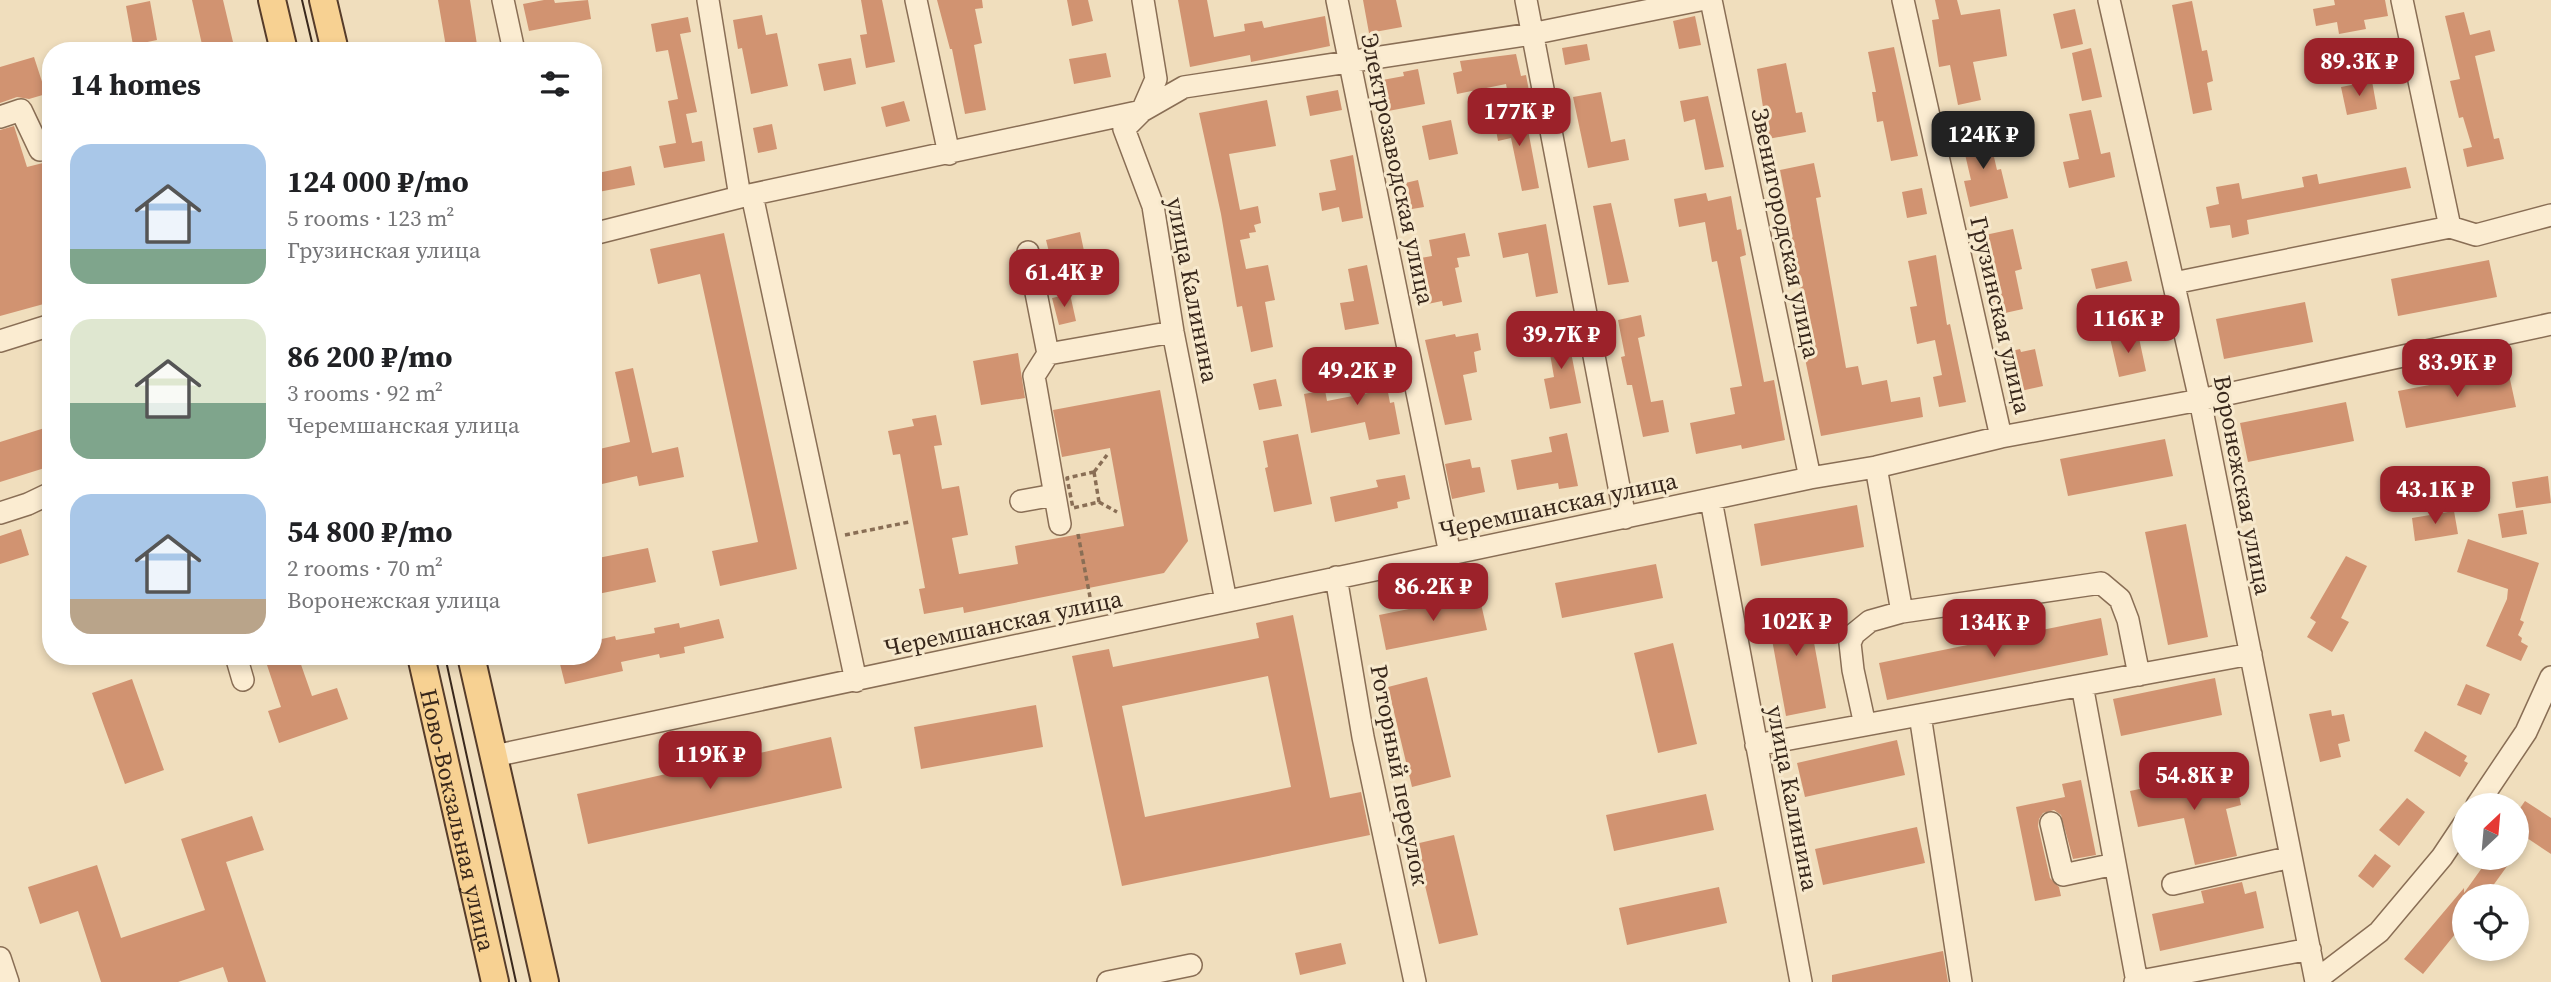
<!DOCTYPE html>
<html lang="en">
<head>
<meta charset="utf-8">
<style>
	:root { --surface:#fff; --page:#f6f6f6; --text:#202124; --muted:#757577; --accent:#9c222a }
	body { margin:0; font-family:"Source Serif 4",serif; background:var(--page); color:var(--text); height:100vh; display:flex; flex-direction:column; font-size:26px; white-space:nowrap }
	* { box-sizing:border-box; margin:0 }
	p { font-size:23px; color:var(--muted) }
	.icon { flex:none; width:38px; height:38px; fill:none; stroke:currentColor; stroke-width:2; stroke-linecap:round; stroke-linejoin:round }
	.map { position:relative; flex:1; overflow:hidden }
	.details { position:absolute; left:42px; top:42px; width:560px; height:623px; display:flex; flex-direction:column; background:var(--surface); border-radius:28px; box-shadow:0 4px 10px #0003 }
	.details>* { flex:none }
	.needle { width:46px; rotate:26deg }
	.tools { position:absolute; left:2452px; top:793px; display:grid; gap:14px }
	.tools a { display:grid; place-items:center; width:77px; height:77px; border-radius:50%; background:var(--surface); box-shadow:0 4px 10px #0003; font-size:35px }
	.price { position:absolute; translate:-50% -60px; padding:0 16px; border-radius:14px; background:var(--accent); color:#fff; font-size:23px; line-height:46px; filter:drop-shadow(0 2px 4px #0008) }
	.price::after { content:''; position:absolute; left:50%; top:42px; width:21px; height:16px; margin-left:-10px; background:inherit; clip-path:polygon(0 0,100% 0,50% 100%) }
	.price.selected { background:#222; color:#fff }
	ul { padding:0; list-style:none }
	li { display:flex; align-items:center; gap:21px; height:175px; padding:0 28px }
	li span { display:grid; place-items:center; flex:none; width:196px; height:140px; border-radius:21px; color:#555 }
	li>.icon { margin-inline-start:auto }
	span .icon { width:84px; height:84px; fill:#fffc; stroke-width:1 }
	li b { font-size:30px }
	h2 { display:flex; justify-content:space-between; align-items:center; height:84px; padding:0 28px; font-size:30px }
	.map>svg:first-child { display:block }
</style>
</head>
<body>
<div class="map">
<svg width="2551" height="982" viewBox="0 0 2551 982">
	<rect width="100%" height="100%" fill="#f0debd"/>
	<path fill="#d19371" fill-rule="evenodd" d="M192,0H223L233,42L203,49Z
		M438,0H470L478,51H455L454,46L446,47Z
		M544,0H554L555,3L588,0L591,19L529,31L523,4Z
		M861,0H882L895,62L866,68L860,35L867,34Z
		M937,0H982L983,8L975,9L982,43L974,45L986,110L965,114L952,49H950Z
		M1067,0H1088L1093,21L1072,26Z
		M1178,0H1207L1214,37L1245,31L1244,24L1262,21L1264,28L1325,16L1330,46L1251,62L1250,55L1190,67Z
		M1363,0H1396L1402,27L1369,33Z
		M1935,0H1957L1961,15L2000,9L2007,56L1973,62L1981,100L1958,105L1950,65L1939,67L1932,20L1939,19Z
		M2334,0H2385L2388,16L2364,20L2366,29L2339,34L2337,22L2316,26L2313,9L2335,5Z
		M150,1L157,40L133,45L126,6Z
		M2192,1L2202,51L2207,50L2213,81L2207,83L2212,110L2193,114L2172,5Z
		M2075,9L2083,44L2061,49L2053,14Z
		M2464,12L2470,35L2490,30L2495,51L2475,56L2494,139L2499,138L2504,159L2467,167L2463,149L2472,147L2463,117L2459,118L2450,81L2460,79L2445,16Z
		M762,15L766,35L777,33L788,86L751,94L742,48L738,49L733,20Z
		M1695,16L1701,45L1679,49L1673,21Z
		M688,17L691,32L680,34L697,112L686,114L692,143L702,141L705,161L664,168L659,146L676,143L668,101L678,99L668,50L656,52L651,24Z
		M1587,44L1590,60L1565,65L1562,48Z
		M1894,47L1918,156L1891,161L1883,121L1877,122L1872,92H1876L1868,52Z
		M2091,48L2102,97L2082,101L2072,53Z
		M1106,53L1111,77L1074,84L1069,59Z
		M1516,54L1521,76L1526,75L1530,96L1509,100L1506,84L1457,94L1453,73L1462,71L1460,61Z
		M34,57L46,94L29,99L17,97L0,103V67Z
		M851,58L856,84L824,91L818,64Z
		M1786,63L1796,113L1802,112L1806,132L1768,139L1757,69Z
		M1418,69L1425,104L1383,112L1377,81L1404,76L1403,72Z
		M2372,81L2377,109L2347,115L2341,87Z
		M1338,90L1342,110L1310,116L1306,96Z
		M1601,92L1611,142L1625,139L1629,160L1588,168L1573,97Z
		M1708,96L1724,167L1705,170L1695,119L1684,122L1680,101Z
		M1267,100L1276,146L1229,154L1240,210L1258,206L1261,223L1254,225L1256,232L1249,233L1250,238L1240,240L1246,269L1268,265L1275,300L1265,302L1273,347L1251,352L1242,306L1237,307L1221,214L1199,113Z
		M904,101L910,121L886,127L881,107Z
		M2091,110L2101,154L2110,152L2115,177L2069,188L2063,162L2079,159L2069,114Z
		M1525,114L1539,188L1522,191L1511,138L1498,141L1494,119Z
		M1451,120L1458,154L1429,160L1422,126Z
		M772,124L777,149L758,153L753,128Z
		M14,126L27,167L51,161V302L0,316V130Z
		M1988,131L1997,170L2001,169L2008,198L1970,207L1964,181L1971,180L1961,137Z
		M1353,155L1363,218L1342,222L1339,207L1322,211L1319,193L1336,190L1330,160Z
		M1814,163L1821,197L1816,198L1846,368L1858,366L1862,385L1887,380L1891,402L1920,397L1923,417L1821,436L1802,344L1814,342L1808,310L1804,311L1791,247L1787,248L1783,227L1791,226L1780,170Z
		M631,166L635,185L593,193V174Z
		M2406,167L2411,188L2247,220L2249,234L2232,238L2230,225L2210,228L2206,207L2219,204L2216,187L2239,183L2242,199L2304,187L2302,177L2317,174L2319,184Z
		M1418,180L1424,207L1406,210L1401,184Z
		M1922,188L1927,214L1907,218L1902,192Z
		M1706,193L1708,201L1731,196L1737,230L1741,229L1746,255L1740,257L1764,382L1774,380L1785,440L1742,449L1741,445L1696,454L1690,423L1735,414L1730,388L1742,386L1717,261L1712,262L1705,222L1679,227L1674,199Z
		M1611,203L1629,282L1608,285L1593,206Z
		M1546,224L1558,293L1536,297L1528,253L1503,258L1498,233Z
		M2013,229L2022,269L2015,271L2023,309L1996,315L1989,285L1996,283L1985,235Z
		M1080,232L1087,265L1054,272L1046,240Z
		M724,233L797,569L720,586L712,551L758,542L700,274L658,284L650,249Z
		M1465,233L1470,256L1457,258L1459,267L1455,268L1462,302L1443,306L1442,301L1423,305L1415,259L1432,256L1429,240Z
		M1936,255L1947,325L1950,324L1966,402L1939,407L1933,377L1942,375L1935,340L1917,344L1910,307L1917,306L1908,261Z
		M2489,260L2497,297L2398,316L2391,279Z
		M2127,261L2132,281L2096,289L2091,269Z
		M1367,265L1379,324L1345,330L1340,303L1354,301L1348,269Z
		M1070,294L1076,321L1059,325L1052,298Z
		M2305,302L2313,342L2224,359L2216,319Z
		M1641,315L1645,336L1638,338L1651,402L1663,400L1669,432L1643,437L1632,385H1627L1621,357L1625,356L1618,320Z
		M1566,327L1581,403L1550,409L1544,379L1554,377L1546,331Z
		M1478,333L1481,350L1474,352L1477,372L1463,375L1472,420L1445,425L1425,340L1455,334L1456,337Z
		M2130,334L2131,340L2139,338L2146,371L2119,377L2110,338Z
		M2020,349L2021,352L2035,349L2043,386L2012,393L2003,353Z
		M1018,353L1025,398L981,405L973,361Z
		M1382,360L1390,403L1394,402L1400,434L1369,440L1365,422L1311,433L1304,394L1325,390L1327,401L1368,393L1362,363Z
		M633,368L652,453L678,447L684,477L639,486L637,476L602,484L595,450L630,442L615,372Z
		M2508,370L2516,407L2406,428L2398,391Z
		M1276,379L1282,406L1259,410L1253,384Z
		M1160,390L1188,541L1164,573L964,613L963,607L924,614L919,589L925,588L900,454L893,455L888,431L914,426L912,419L936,415L942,445L934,446L942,489L959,486L968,535L952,538L959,574L1018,564L1015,546L1124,526L1110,448L1062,457L1053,410Z
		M2346,402L2354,441L2248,462L2240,423Z
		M51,426V466L0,482V442Z
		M1567,433L1578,486L1559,489L1558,483L1517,490L1511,460L1552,452L1549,437Z
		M1298,434L1312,504L1274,512L1265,468L1268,467L1263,441Z
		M2165,439L2173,476L2068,496L2060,459Z
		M1470,459L1472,468L1480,467L1485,492L1452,499L1445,464Z
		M1405,475L1410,499L1397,502L1398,508L1335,522L1330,497L1378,487L1376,480Z
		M2548,476L2551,503L2516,508L2512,482Z
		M1857,505L1864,547L1761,566L1754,524Z
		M2523,510L2527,534L2502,538L2498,514Z
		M2454,511L2458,534L2415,541L2412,518Z
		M2186,524L2208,637L2168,645L2145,532Z
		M21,529L29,555L0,564V536Z
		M2468,539L2539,563L2520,620L2524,622L2518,635L2522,638L2521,642L2528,646L2521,661L2486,646L2507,599L2508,589L2457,572Z
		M648,548L656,582L593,595V559Z
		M2346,556L2367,566L2341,618L2349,622L2332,652L2307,637L2316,622L2310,618Z
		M1656,564L1663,598L1562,618L1555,583Z
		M1479,595L1487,630L1386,650L1379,615Z
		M1806,599L1826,708L1786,716L1766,607Z
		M1293,615L1330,798L1361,792L1370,835L1122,886L1072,656L1109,649L1113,667L1259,638L1256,623ZM1268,676L1291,787L1145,817L1122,706Z
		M2101,618L2108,655L1887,700L1879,663Z
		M719,619L724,638L684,647L685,653L660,658L659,654L621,662L623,671L565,684L558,656H593V641L615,636L616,640L655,633L654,628L679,623L680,628Z
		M1673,643L1697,744L1658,753L1634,653Z
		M264,656H298L312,696L337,688L348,719L279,743L268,711L281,707Z
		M1427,677L1451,777L1412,787L1388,687Z
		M2215,678L2222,715L2121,736L2113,699Z
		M132,679L164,770L125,784L92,693Z
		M2466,684L2490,694L2481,715L2457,705Z
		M1036,705L1043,747L921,769L914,727Z
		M2331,710L2332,716L2344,714L2350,741L2338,744L2341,757L2320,762L2309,714Z
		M2425,731L2467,756L2464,761L2468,763L2460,777L2414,751Z
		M831,737L842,788L588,844L577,794Z
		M1897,740L1905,775L1805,797L1797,763Z
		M2234,769L2241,805L2226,809L2237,856L2195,865L2184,818L2138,827L2130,791Z
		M2081,780L2096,855L2073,859L2061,815L2054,810L2043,813L2039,819L2038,826L2050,878L2059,887L2061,896L2035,901L2016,807L2065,797L2062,784Z
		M1706,794L1714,830L1614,851L1606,815Z
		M2407,798L2425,812L2399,846L2379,830Z
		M2525,801L2551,818V854L2527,838L2516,852V814Z
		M252,816L264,850L226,862L266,982H228L223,967L178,982H101L78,911L40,924L28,887L97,865L121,938L205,910L181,839Z
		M1917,827L1925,863L1823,885L1815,849Z
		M1454,835L1478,935L1439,944L1415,844Z
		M2375,854L2391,866L2373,888L2358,876Z
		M2489,858H2513L2492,887L2504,896H2464V923L2423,974L2404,959L2464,888V893Z
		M2242,882L2245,894L2256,891L2264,928L2160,951L2152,914L2204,903L2201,891Z
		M1719,887L1727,923L1627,945L1619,908Z
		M1341,943L1346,964L1300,975L1295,953Z
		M1943,951L1948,982H1832V975Z"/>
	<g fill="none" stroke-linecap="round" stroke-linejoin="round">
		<defs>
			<path id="minor" d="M503,0L514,51
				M708,0L740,197
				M916,0L949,154
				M1143,0L1156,79L1142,111L1124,129L1153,206L1173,332L1226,601
				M1337,0L1450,554
				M1526,0L1625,518
				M1711,0L1810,478
				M1903,0L2001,437
				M2109,0L2200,400L2316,982
				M2402,0L2450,227
				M0,117L21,110L40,150L51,147
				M752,195L856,681
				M593,234L740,197L1142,111L1184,87L1531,34L1700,0
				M1028,252L1048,354L1034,376L1060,524
				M2174,283L2450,227L2476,235L2551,215
				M0,341L51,325
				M1048,354L1173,332
				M1876,467L1902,612
				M1711,500L1801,982
				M1021,501L1054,495
				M0,513L28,504L51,493
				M1336,577L1363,737L1415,982
				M236,656L243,680
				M2082,685L2137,982
				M1920,715L1961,982
				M1865,725L1853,670L1850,643L1854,634L1870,621L1902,612L2101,583L2120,599L2128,620L2139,675
				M1756,745L2251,654
				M494,756L1810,478L1876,467L2001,437L2200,400L2551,324
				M2477,805L2526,732L2551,677
				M2051,823L2063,875L2115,864
				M2173,884L2291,857
				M0,958L8,982
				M2316,980L2379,932L2442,857L2464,824
				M1108,982L1191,965
				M2135,982L2310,949"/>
			<g id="major">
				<path d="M272,0L284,51"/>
				<path d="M323,0L335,51"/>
				<path id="s1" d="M421,656L495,982"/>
				<path d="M471,656L545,982"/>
			</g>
		</defs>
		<use href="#minor" stroke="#896e55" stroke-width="24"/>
		<use href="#major" stroke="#563c2a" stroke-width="30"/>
		<path stroke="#896e55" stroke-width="3.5" stroke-dasharray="5 3.5" stroke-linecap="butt" d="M1094,472L1099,502L1073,508L1067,478Z
			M1094,472L1107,455
			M1099,502L1117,512
			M1078,534L1090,597
			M845,535L909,522"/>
		<use href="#minor" stroke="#fbecd1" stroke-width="21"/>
		<use href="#major" stroke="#f7d192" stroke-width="26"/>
		<path stroke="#38271b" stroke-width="2" d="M302,0L314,51
			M445,656L516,982"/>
	</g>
	<g text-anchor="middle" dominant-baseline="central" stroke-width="6" stroke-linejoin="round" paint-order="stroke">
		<g font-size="24" fill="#38271b" stroke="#f7e9cd">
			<text transform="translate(1398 169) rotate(78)">Электрозаводская улица</text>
			<text transform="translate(1786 233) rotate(78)">Звенигородская улица</text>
			<text transform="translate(1193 290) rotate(79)">улица Калинина</text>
			<text transform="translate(2001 315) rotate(77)">Грузинская улица</text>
			<text transform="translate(2243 485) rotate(79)">Воронежская улица</text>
			<text transform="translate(1558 505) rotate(-12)">Черемшанская улица</text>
			<text transform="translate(1003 623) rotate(-12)">Черемшанская улица</text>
			<text transform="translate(1400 775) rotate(79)">Роторный переулок</text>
			<text transform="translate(1793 798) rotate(79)">улица Калинина</text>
			<text stroke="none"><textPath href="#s1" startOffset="168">Ново-Вокзальная улица</textPath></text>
		</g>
	</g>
</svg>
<div class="tools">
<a><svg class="needle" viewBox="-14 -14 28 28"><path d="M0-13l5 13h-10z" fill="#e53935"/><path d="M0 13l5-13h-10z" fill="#757577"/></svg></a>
<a><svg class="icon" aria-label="locate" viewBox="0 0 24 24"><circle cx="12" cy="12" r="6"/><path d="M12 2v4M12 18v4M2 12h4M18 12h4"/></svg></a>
</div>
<b class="price" style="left:2359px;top:98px">89.3K ₽</b>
<b class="price" style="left:1519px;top:148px">177K ₽</b>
<b class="price selected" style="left:1983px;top:171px">124K ₽</b>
<b class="price" style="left:1064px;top:309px">61.4K ₽</b>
<b class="price" style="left:2128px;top:355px">116K ₽</b>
<b class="price" style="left:1561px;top:371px">39.7K ₽</b>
<b class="price" style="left:2457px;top:399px">83.9K ₽</b>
<b class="price" style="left:1357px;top:407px">49.2K ₽</b>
<b class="price" style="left:2435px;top:526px">43.1K ₽</b>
<b class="price" style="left:1433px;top:623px">86.2K ₽</b>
<b class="price" style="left:1796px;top:658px">102K ₽</b>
<b class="price" style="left:1994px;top:659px">134K ₽</b>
<b class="price" style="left:710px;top:791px">119K ₽</b>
<b class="price" style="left:2194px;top:812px">54.8K ₽</b>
<section class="details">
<h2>14 homes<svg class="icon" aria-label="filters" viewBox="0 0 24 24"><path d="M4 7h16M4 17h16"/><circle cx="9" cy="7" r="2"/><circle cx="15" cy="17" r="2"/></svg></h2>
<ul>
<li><span style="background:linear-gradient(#a9c7e8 75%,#7fa58c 0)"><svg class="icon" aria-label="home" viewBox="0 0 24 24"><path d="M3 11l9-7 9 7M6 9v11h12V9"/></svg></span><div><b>124 000 ₽/mo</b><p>5 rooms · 123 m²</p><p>Грузинская улица</p></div></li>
<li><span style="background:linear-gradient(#dfe7d0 60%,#7fa58c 0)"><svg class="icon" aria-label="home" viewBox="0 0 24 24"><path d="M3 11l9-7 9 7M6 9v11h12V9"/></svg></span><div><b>86 200 ₽/mo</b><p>3 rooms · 92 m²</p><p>Черемшанская улица</p></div></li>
<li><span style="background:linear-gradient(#a9c7e8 75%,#b9a48a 0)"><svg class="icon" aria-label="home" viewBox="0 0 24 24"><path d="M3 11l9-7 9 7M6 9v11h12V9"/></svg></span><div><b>54 800 ₽/mo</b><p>2 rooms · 70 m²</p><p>Воронежская улица</p></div></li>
</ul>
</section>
</div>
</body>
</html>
